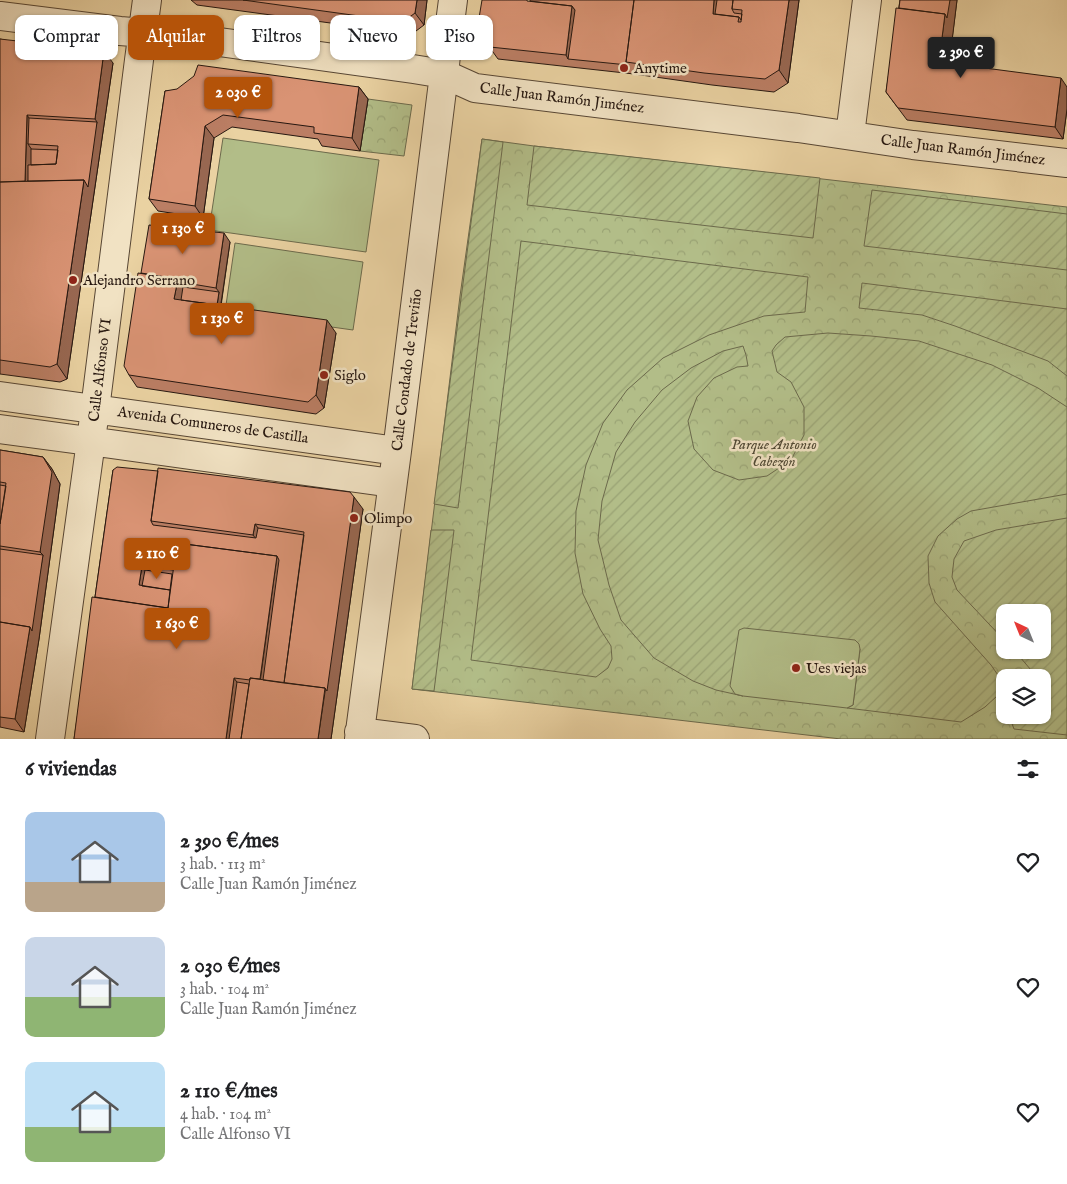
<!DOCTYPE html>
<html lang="es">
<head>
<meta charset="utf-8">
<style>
	:root { --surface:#fff; --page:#f6f6f6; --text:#202124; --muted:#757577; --accent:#b45309 }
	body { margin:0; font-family:"IM FELL English",serif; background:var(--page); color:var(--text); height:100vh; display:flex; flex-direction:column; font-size:19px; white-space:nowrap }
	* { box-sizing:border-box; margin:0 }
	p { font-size:16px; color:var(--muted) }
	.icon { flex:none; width:28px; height:28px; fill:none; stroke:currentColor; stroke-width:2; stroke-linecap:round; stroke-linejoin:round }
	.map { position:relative; height:739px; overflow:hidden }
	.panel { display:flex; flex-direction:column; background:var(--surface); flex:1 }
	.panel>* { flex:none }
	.top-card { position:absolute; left:15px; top:15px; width:500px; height:45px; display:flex; gap:10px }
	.needle { width:32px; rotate:317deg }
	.buttons { position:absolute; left:996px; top:604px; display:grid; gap:10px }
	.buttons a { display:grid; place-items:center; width:55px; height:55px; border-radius:10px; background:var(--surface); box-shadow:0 1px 4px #0004; font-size:25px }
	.price { position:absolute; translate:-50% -42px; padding:0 11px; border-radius:5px; background:var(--accent); color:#fff; font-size:16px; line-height:32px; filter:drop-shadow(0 1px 2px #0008) }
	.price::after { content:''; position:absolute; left:50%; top:30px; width:15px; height:11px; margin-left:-8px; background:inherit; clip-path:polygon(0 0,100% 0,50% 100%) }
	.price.on { background:#222; color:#fff }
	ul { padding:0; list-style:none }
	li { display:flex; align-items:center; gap:15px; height:125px; padding:0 25px }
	li span { display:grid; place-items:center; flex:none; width:140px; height:100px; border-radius:10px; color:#555 }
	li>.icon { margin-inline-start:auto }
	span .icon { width:60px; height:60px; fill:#fffc; stroke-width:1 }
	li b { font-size:21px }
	h2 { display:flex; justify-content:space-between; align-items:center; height:60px; padding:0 25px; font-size:21px }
	.chip { padding:0 18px; border-radius:10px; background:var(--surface); box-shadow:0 1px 4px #0004; font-size:18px; line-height:45px }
	.chip.on { background:var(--accent); color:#fff }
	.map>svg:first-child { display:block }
</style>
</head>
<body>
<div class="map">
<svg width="1067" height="739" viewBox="0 0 1067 739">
	<defs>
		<pattern id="park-crowns" width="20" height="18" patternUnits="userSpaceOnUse" patternTransform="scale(1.25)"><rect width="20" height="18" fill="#b2bd88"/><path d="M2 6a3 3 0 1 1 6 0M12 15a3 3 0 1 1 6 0" fill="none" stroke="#99a274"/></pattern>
		<pattern id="garden-furrows" width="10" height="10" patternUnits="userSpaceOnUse" patternTransform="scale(1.25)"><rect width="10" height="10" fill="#b2bd88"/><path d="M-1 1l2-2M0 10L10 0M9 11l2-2" fill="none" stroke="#99a274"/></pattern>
	</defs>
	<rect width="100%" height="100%" fill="#ead2a2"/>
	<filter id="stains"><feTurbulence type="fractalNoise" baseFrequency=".004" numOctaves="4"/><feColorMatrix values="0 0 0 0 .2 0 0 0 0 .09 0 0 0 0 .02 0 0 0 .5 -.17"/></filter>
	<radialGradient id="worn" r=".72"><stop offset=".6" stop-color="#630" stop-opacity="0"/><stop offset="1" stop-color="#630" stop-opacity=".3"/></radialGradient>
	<path fill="url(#park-crowns)" stroke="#6c6a4c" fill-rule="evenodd" d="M368,99L412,105L404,156L360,151Z
		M482,139L534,146L1067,207V739H841L412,689L460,296ZM1005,612H1042V650H1005ZM1005,678H1042V715H1005Z"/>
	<path fill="url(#garden-furrows)" stroke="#6c6a4c" d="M482,139L503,142L458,508L434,504Z
		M534,146L820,178L813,238L527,205Z
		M872,190L1067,214V270L864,246Z
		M521,241L808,277L805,312L764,316L709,335L663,358L627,390L603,423L586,465L576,511L575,553L583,594L600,629L611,646L612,659L608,668L596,677L471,660Z
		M862,283L1067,309V376L1048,361L955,326L922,315L859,308Z
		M828,333L871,336L919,341L992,365L1038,388L1067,407V494L971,511L957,519L938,536L928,556L929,583L935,602L991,665L1002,681L997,696L985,707L961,722L847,708L853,705L860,649L735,694L743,696L716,690L693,681L654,658L621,620L609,585L598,540L602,501L616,452L635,422L662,390L691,368L723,351L743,346L746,355L748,366L737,367L714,378L697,397L688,421L694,449L713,470L739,480L767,476L791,460L804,435V407L791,382L777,372L772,351L776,345L785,337Z
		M1067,518V735L1014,729L1011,721L1014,715H1042V678L1028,677L1031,670L1014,650H1042V612H1005V641L957,590L952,577L954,559L964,541L996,530Z
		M431,530H454L434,691L412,689Z"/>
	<path fill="#b2bd88" stroke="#6c6a4c" d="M223,138L379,160L366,252L209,230Z
		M235,243L363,262L353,330L225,312Z
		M744,628L855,640L859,644L860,649L853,705L847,708L743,696L735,694L730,686L739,630Z"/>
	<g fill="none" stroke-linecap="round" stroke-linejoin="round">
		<defs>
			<path id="minor" d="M0,16L120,31L169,35L413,69L444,74L475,88L798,128L913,145L1067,163
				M850,135L867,0
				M0,396L397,451
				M0,429L111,444L392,483
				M359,732L415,739
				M50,739L91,441L139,60L147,0
				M359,739L397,451L444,74L447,46L453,0"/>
		</defs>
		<use href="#minor" stroke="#574634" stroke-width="30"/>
		<use href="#minor" stroke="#f1e2c3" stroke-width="28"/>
	</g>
	<path fill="#bb7e64" stroke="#261710" d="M191,0H427L424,25L412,34L197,5Z
		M799,0L788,83L774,92L712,85L634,74L498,59L477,30Z
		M900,0H957L949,63L1067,87V109L1063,139L907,120L886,92Z
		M0,39L113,63L67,379L60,382L0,374Z
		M359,87L368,99L360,151L322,146L318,139L232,127L214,138L203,218L158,211L149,199L165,91Z
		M230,242L221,306L336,333L324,408L316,414L137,387L129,375L141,273Z
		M0,450L43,457L52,469L60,484L39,639L24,732L0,727Z
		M113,470L363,509L331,739H74L95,597Z"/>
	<path fill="#986751" stroke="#261710" d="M417,0H427L424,25L415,13Z
		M714,0H718L722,18L713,14Z
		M789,0H799L788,83L779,70Z
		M950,0H957L948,74L939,62L945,14Z
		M572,6L581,18L568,59L566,55Z
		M104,51L113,63L67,379L57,364L84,180L97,122L95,119Z
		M1061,78L1067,87V109L1063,139L1055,127Z
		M359,87L368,99L360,151L352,138Z
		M27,115L35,127L28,144L34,153V173L25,184Z
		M205,126L214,138L203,218L195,206Z
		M224,233L230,242L219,317L216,313L219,292L216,288Z
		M178,279L186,291L183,307L174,299Z
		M327,320L336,333L324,408L316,395Z
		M43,457L52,469L60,484L39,639L24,732L15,719L30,627L43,555L40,552Z
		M354,497L363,509L331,739H318Z
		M255,524L264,536L262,547L253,535Z
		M277,556L285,568L269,686L260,682Z
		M142,566L148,574L146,590L139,585Z
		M234,678L243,691L236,739H226Z"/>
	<path fill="#d99374" stroke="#261710" d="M243,0H417L415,13L403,22Z
		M482,0H527V1L572,6L566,55L490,47L477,30Z
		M530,0H634L626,62L628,65L568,59L575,10L572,6L530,1Z
		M634,0H714L713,14L739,17L738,22H741L742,10L732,9L733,0H789L779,70L765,79L704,73L626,62Z
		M717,0H733L732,9L734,13L742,14L741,20L739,17L715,14Z
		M900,0H950L947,18L945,14L899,8Z
		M896,8L945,14L939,62L1061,78L1055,127L898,108L886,92Z
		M0,39L104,51L95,119L27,115L25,181L0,182Z
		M198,65L359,87L352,138L314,133V127L223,115L205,126L195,206L149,199L165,91L177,89L194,76Z
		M29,118L97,122L88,187L84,180L28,181V165L56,164L58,146L28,144Z
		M31,149L58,150L56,164L31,165Z
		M84,180L57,364L50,367L0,360V182Z
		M149,225L224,233L216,288L180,282L178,279L141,273Z
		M138,273L178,279L174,299L327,320L316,395L308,402L129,375L124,366Z
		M183,287L219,292L217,305L181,300Z
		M0,450L43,457L52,472L40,552L0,546V524L6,483L0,482Z
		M117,467L158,471L151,521L153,525L256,538L258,528L304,535L284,683L263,680L279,560L277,556L177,543L173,570L142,566L139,585L170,590L168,608L95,597L113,470Z
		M158,468L350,492L354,497L327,691L325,688L284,683L304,532L255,524L253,535L151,521Z
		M0,485L6,486L0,524Z
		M177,543L277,556L260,679L250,678V680L234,678L226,739H74L92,597L168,608Z
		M0,549L43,555L32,631L30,627L0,622Z
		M145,570L172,574L170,590L142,586Z
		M0,622L30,627L15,719L0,717Z
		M250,678L325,688L318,739H241Z
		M237,682L249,684L241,739H229Z"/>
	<g fill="#8f2418" stroke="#f1e2c3" stroke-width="2">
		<circle cx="624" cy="68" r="5"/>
		<circle cx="73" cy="280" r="5"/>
		<circle cx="324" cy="375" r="5"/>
		<circle cx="354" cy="518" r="5"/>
		<circle cx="796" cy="668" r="5"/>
	</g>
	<g text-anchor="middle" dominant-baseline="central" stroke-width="5" stroke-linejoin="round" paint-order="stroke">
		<g font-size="15" fill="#261710" stroke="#f1e2c3" text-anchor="start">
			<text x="634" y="68">Anytime</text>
			<text x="83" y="280">Alejandro Serrano</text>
			<text x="334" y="375">Siglo</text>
			<text x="364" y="518">Olimpo</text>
			<text x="806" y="668">Ues viejas</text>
		</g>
		<g font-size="15" fill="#261710" stroke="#f1e2c3">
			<text transform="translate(562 98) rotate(7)">Calle Juan Ramón Jiménez</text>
			<text transform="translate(963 150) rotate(7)">Calle Juan Ramón Jiménez</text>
			<text transform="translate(100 370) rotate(-83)">Calle Alfonso VI</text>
			<text transform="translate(407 370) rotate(-83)">Calle Condado de Treviño</text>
			<text transform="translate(213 425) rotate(8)">Avenida Comuneros de Castilla</text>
		</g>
		<g font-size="15" font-style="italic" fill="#504934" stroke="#f1e2c3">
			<text x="774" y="444">Parque Antonio<tspan x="774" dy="17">Cabezón</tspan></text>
		</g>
	</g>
	<rect width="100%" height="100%" filter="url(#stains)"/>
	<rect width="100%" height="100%" fill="url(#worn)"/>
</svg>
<div class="buttons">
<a><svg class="needle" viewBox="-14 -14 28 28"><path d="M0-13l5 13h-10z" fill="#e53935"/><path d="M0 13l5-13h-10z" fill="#757577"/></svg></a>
<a><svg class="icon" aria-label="layers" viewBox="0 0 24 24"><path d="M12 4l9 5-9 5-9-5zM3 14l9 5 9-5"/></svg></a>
</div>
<b class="price on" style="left:961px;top:79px">2 390 €</b>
<b class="price" style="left:238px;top:119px">2 030 €</b>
<b class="price" style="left:183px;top:255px">1 130 €</b>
<b class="price" style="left:222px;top:345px">1 130 €</b>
<b class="price" style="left:157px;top:580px">2 110 €</b>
<b class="price" style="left:177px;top:650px">1 630 €</b>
<div class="top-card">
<a class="chip">Comprar</a>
<a class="chip on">Alquilar</a>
<a class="chip">Filtros</a>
<a class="chip">Nuevo</a>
<a class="chip">Piso</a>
</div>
</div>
<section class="panel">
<h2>6 viviendas<svg class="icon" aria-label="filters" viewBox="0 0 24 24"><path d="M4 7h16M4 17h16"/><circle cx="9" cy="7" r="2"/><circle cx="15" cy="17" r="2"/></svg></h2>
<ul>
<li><span style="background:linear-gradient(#a9c7e8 70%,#b9a48a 0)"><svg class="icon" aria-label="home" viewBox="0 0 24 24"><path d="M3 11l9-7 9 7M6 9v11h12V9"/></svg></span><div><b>2 390 €/mes</b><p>3 hab. · 113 m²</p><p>Calle Juan Ramón Jiménez</p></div><svg class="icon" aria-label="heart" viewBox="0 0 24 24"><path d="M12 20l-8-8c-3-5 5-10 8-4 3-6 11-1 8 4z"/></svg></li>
<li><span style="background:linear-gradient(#c9d6e8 60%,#8fb573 0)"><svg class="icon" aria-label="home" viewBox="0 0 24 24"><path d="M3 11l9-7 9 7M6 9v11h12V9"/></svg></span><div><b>2 030 €/mes</b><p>3 hab. · 104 m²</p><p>Calle Juan Ramón Jiménez</p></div><svg class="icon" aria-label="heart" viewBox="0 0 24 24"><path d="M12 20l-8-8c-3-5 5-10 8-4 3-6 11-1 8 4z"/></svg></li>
<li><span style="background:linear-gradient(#bfe0f5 65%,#8fb573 0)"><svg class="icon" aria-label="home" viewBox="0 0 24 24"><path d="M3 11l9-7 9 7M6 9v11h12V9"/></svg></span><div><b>2 110 €/mes</b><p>4 hab. · 104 m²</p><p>Calle Alfonso VI</p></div><svg class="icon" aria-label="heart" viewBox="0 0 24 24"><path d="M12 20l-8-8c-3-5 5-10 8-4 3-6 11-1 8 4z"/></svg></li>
</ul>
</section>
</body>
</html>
